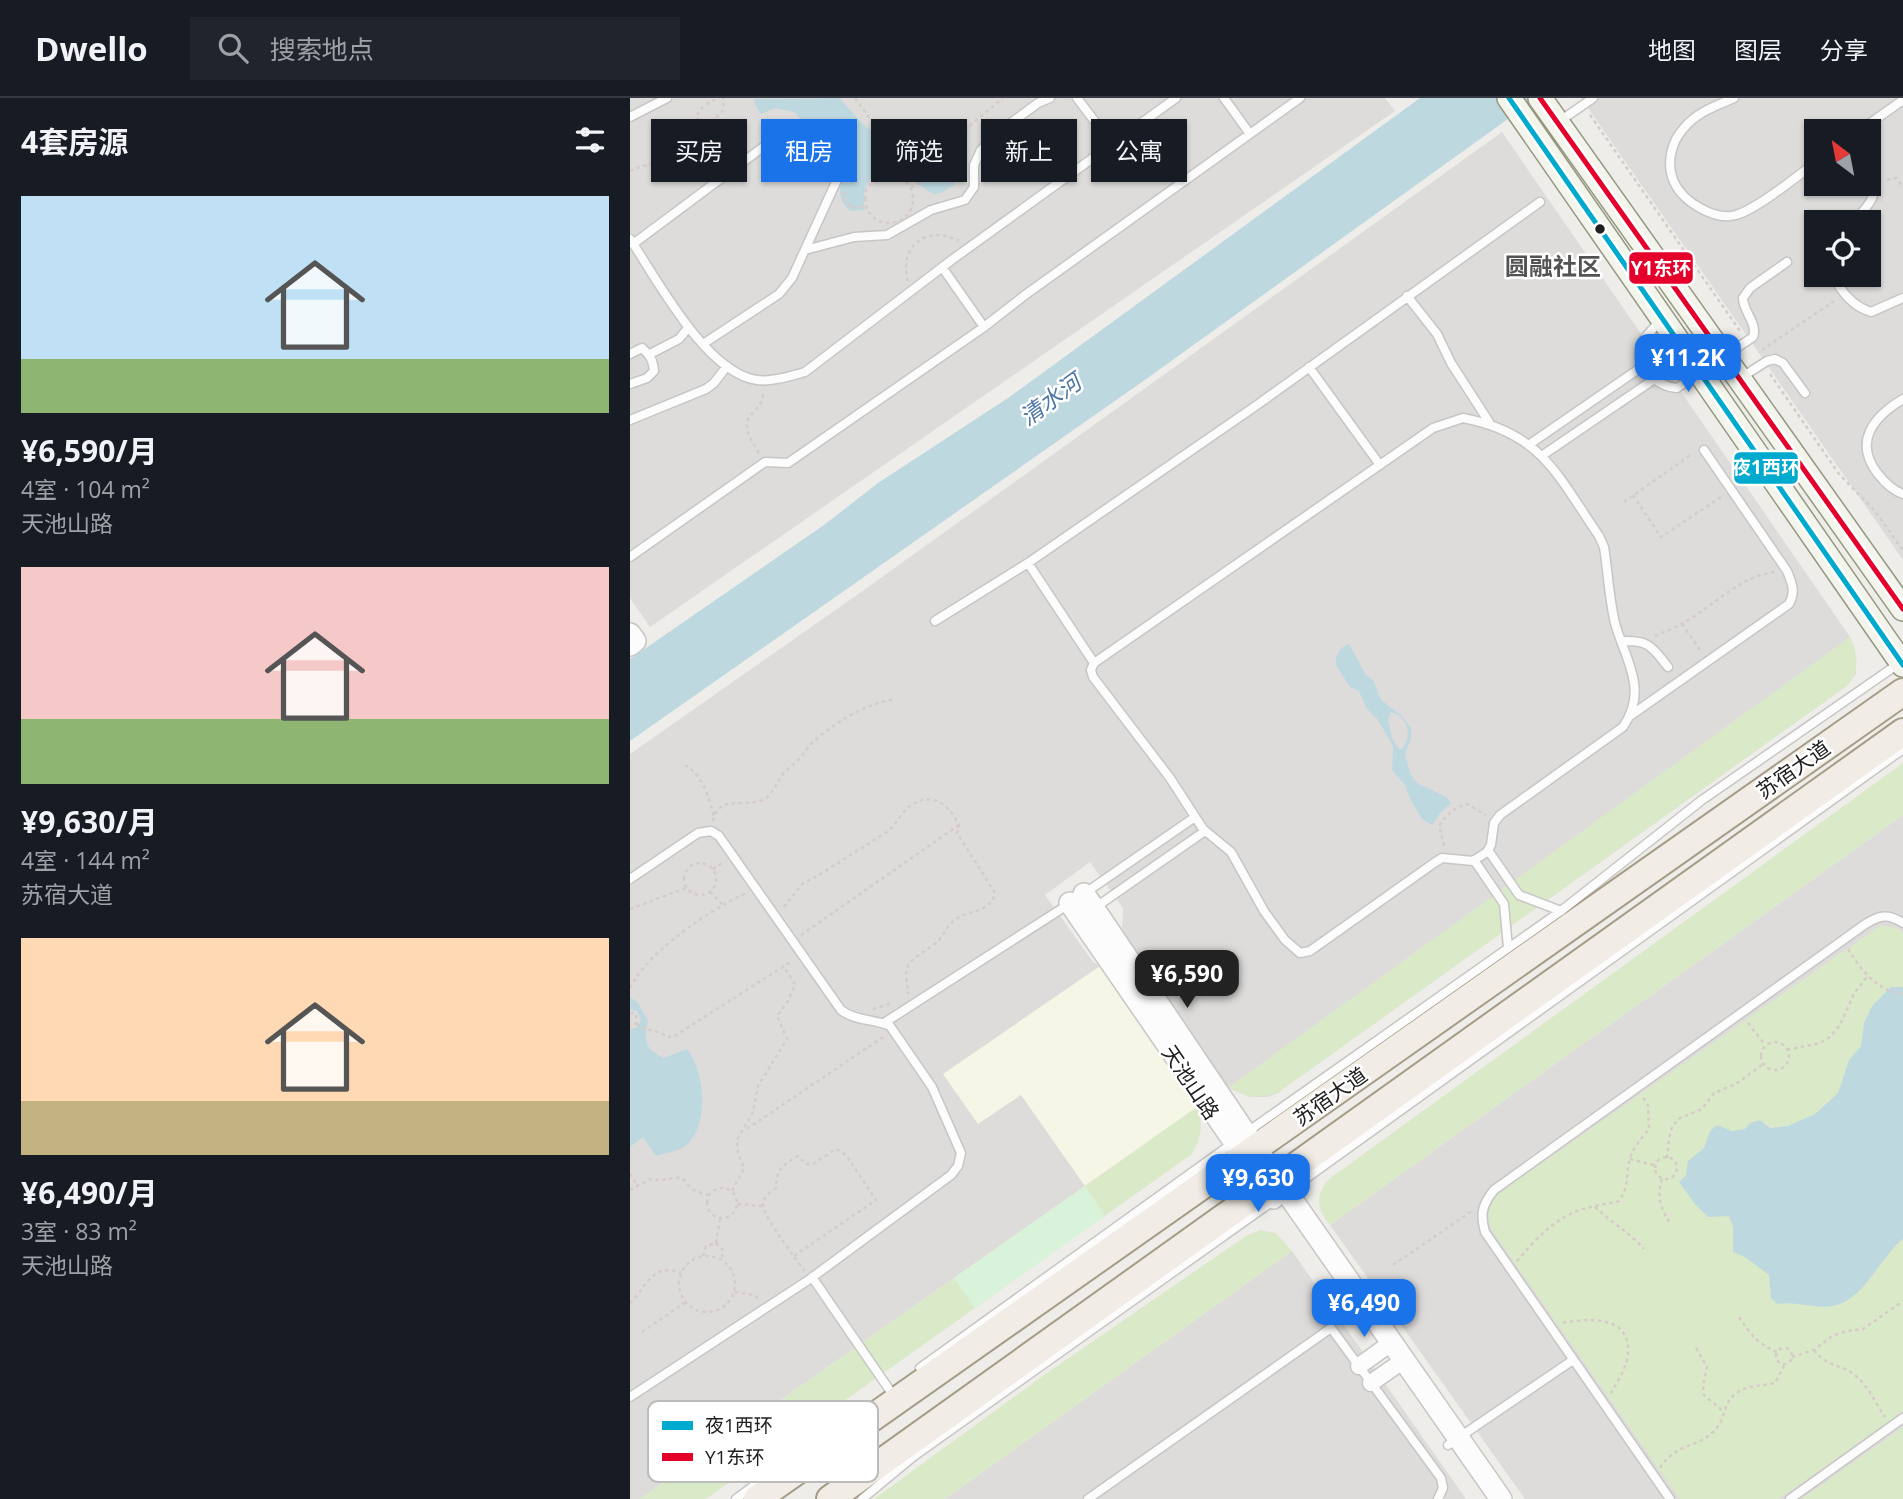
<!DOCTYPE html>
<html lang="zh">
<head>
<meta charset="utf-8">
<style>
	:root { --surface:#171b24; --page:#20242c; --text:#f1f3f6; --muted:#9ea1a6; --line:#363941; --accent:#1a73e8 }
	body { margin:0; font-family:"Open Sans","Noto Sans SC",sans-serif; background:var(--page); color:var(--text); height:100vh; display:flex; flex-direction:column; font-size:26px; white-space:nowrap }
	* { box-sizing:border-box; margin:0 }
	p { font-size:23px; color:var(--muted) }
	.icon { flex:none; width:38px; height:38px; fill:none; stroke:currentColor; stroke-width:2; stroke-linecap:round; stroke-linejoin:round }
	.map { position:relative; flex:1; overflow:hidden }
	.sheet { display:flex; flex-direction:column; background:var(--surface); width:630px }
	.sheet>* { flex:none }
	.hud { position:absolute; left:21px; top:21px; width:665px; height:63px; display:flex; gap:14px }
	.needle { width:46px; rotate:328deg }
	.fabs { position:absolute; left:1174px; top:21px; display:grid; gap:14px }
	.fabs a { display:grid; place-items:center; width:77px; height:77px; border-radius:0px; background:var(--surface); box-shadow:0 2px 5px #0004; font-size:35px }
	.price { position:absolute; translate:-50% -60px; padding:0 16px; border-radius:14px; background:var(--accent); color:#fff; font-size:23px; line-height:46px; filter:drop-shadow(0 2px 4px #0008) }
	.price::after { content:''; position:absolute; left:50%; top:42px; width:21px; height:16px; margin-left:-10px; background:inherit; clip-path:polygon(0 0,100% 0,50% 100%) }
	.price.on { background:#222; color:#fff }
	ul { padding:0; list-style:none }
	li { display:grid; align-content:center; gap:14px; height:371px; padding:0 21px }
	li span { display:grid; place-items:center; height:217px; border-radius:0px; color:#555 }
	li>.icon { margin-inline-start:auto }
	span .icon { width:126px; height:126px; fill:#fffc; stroke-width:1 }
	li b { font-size:30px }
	h2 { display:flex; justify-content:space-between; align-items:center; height:84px; padding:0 21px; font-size:30px }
	.chip { padding:0 24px; border-radius:0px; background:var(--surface); box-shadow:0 2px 5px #0004; font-size:24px; line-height:63px }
	.chip.on { background:var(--accent); color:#fff }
	header { display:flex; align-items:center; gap:42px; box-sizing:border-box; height:98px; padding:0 35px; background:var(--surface); border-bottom:2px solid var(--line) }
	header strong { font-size:33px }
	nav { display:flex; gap:38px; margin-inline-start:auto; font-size:24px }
	.search { width:490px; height:63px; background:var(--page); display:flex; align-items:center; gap:18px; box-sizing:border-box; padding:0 24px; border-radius:0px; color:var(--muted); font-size:26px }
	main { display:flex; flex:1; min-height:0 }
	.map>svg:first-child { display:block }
</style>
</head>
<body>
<header>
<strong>Dwello</strong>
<div class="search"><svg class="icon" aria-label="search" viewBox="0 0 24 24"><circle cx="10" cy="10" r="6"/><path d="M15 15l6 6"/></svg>搜索地点</div>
<nav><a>地图</a><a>图层</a><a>分享</a></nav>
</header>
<main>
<section class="sheet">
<h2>4套房源<svg class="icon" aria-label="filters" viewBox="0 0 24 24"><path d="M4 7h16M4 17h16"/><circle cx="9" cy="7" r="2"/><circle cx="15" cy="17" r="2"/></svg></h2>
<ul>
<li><span style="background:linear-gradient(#bfe0f5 75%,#8fb573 0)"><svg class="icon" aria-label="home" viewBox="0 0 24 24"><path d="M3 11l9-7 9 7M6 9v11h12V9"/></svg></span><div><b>¥6,590/月</b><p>4室 · 104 m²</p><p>天池山路</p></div></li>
<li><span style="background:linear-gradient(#f6c9c9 70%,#8fb573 0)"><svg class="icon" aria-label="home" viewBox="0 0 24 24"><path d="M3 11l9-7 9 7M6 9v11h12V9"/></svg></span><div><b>¥9,630/月</b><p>4室 · 144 m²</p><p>苏宿大道</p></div></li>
<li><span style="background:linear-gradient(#ffd9b3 75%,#c2b280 0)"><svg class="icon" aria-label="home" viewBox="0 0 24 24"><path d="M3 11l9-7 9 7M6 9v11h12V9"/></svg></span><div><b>¥6,490/月</b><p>3室 · 83 m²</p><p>天池山路</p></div></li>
</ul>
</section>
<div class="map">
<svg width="1273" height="1401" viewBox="0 0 1273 1401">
	<rect width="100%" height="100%" fill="#eeede9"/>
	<path fill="#dddcda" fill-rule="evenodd" d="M0,0H755L765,13L20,529L0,500Z
		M951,0H1273V462ZM1186,33H1239V86H1186ZM1186,124H1239V177H1186Z
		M872,34L1220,539L1225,551L1226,576L1218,587L646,996L637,999H620L598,990L497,840L492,829L493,810L460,764L415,797L463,864L470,868L479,880L567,1009L10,1401H0V656L234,492Z
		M1273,717V1401H895L700,1127Z
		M662,1153L836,1401H315Z"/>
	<path fill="#f6f6e6" d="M470,868L567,1009L455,1088L391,997L348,1026L313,976Z"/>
	<path fill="#daeac9" d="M1220,539C1228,557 1230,571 1218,587L646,996L620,999L598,990Z
		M1273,665V717L700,1127C686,1110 685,1098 699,1081Z
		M1251,827L1269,831L1273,835V1313L1149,1401H1050L861,1131C856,1116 859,1109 868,1096Z
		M567,1009C574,1024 571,1041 562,1056L76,1401H10Z
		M630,1132L646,1135L662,1153L315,1401H244L414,1277L616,1138Z
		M1273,1329V1401H1172Z"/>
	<path fill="#d9f3da" d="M455,1088L475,1118L345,1210L324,1180Z"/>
	<path fill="#bed8e0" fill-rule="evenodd" d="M209,0C227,19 240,38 266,46L286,36H303C312,48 327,72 324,87L311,95L303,96L271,75C245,65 229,88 235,112L220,113C209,102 209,96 211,81L197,64V54L189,40L164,14L145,10L131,16L125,7L124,1Z
		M790,0H907L519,279L0,643V561L194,427L248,385L378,300Z
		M719,546L736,577L743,582L751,602L772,618L781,630V640L775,657L780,675L787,685L816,699L821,705L810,715L802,727L792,721L781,703L775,687L762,672L763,648L748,622L737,611L729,593L720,589L706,567C705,557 710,549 719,546ZM761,614C778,619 783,637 772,651H769L762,640L758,621Z
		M1261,889H1273V1141C1250,1159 1233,1204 1202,1208C1184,1211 1166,1203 1147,1206L1141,1200L1139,1177L1115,1159L1103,1154V1129L1099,1118L1078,1119L1065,1106L1049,1084L1056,1077L1058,1063L1074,1050L1080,1033L1087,1027L1102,1033L1115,1031L1120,1025L1130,1022L1140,1030L1158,1028L1185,1016L1208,995L1219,962L1231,948L1234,925L1242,908Z
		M0,899L8,905L18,923C14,944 14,950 34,960L57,951C75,973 79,1024 58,1046C51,1053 36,1055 26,1058L13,1039L0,1049V931L6,930L11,922L7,913L0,911Z"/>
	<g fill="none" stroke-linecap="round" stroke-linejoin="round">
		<defs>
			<path id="service" d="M447,0L482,46
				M594,0L620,36
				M1104,0C1086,8 1067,14 1054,30C1041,44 1036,66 1044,84C1053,104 1085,123 1106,117C1127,111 1168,78 1186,64
				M0,19L37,0
				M930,23L963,0
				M1229,33L1273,2
				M1223,124C1239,108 1253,93 1239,71
				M0,141C27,181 76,275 127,282C142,284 160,278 175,274L323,161L546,0
				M3,146L160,29H170L189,64L206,84L162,180L149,196L73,246
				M175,152L224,139L257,137L301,112L335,102L344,89V67L351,52L370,33L408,5L420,0
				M312,169L354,229
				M1202,177C1212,194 1222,208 1241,214L1273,200
				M777,198L807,236L821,265L859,324
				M1030,223C1025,229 1016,237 1012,244C1001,267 1027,289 1047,290L1123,239C1128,225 1113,214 1113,200L1120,190L1157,164
				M0,256L12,250C20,257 23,262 24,273L17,280L0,286
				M20,256L49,241L58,230
				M679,269L750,367
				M1112,279L1137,263L1145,261L1153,265L1175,295
				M1273,301C1243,319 1223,344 1248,376C1255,385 1262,392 1273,396
				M833,320C912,335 927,377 969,438L974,449C978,474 979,500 985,525C995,562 1019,591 993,629L870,717L864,725L861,747L857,754L843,763L812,760L804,765L680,853L670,855L655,842L634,813L601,754L573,731L540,680L463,579L461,572L464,565L803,330Z
				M0,322L76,291L84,285L97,268
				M900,346L1013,268
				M913,357L1023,282
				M0,459L135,364L158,365L354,229L395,197L670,0
				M398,465L464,565
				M305,523L398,465L627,307L910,104
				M992,543C1020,542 1022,549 1038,569
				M1000,618L1159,506C1166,494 1162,485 1157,473L1074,352
				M858,752L889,797L931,813
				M844,762L874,806L878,850
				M0,781L68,735L81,733L89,738L211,912C225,923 244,921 260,928L302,989L331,1055L328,1068L321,1077L180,1181L0,1299
				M455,795L565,719
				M466,809L575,733
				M254,925L439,806
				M616,1035L931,813L1072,702L1271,564
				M657,1094L1273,651
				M182,1179L265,1300
				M290,1270L603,1045
				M818,1347L943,1262
				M106,1401L125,1387
				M232,1401L284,1358L643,1103
				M458,1401L701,1230L811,1380L813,1390L808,1401
				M1040,1401L855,1134C850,1116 852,1107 864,1092L1234,827C1249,817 1258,815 1273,825
				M1160,1401L1273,1320"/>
			<path id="minor" d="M729,1268L761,1245
				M741,1285L774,1262"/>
			<path id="tertiary" d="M0,536L5,543L0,547
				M454,796L616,1036L871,1401
				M440,805L643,1100"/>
			<path id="secondary" d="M879,0L1273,567
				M910,0L1273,511"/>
			<path id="primary" d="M127,1401L1273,594
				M200,1401L1273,634"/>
		</defs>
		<use href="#service" stroke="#c7c6c5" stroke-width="11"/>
		<use href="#minor" stroke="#c7c6c5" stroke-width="19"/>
		<use href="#tertiary" stroke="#c7c6c5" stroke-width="24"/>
		<use href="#secondary" stroke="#959881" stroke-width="26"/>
		<use href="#primary" stroke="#a49c86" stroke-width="30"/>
		<path stroke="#d7cbc8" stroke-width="2.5" stroke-dasharray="3.5 3.5" stroke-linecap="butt" d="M225,0L241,22L258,38C279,37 285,28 306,29L319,45L373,0
			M960,17L1110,233
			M66,21C78,25 88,22 94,10L93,0
			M46,59L69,62L64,53L62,42
			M69,62L83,74
			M0,73C17,63 42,69 56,52C72,31 54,13 89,0
			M235 101a24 24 0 1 1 48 0a24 24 0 1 1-48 0Z
			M1257,82L1266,80L1273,89
			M281,90L292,83L306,84L312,73L305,70L304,60L317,54L319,45
			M215,94L213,100L221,110L236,108
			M278,183C268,148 297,126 329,143
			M1132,252L1204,203
			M1140,276L1209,376L1244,412L1273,452
			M129,355C99,310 134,321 133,294
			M1003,397L1031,439L1091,399
			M994,404L1062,356
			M1052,526L1072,555
			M1025,538C1037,533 1049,528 1060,521C1086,505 1113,477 1145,474
			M55,667C73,677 79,700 84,718
			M83,723C88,694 119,712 136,700C145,694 147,681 155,674C159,670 163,667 167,663C174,657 177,649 184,643C208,623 234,606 265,601
			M814,748L809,728C817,716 824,710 837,706L856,717
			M54 781a16 16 0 1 1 32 0a16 16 0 1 1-32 0Z
			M83,771L95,763
			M80,794L92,806
			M154,809L172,786L189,777L257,734C266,727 271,715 280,708C302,692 319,707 329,727L327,735L365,795C359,816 340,811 326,821C317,827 315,836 308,843C299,852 284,857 278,868C274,877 278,887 278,896
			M0,811L56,790
			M171,837L329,727
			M1218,851C1231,872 1247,893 1273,896
			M0,890C18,853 80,812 116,795
			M243,911L260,906
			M0,915L6,916V925L0,928
			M6,925C14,932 18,931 28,934C34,935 35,940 43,939L162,863
			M1118,925L1135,947
			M1131 958a14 14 0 1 1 28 0a14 14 0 1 1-28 0Z
			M1157,952L1190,945L1200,939L1210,927L1225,894L1237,879
			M117,1031L253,939
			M1025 1070a11 11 0 1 1 22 0a11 11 0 1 1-22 0Z
			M1037,1060L1039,1041L1042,1029L1048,1021L1072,1011L1084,995L1106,986L1133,966
			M1000,1061L1024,1067
			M0,1076L7,1087
			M1032,1081C1026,1100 1031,1110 1041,1127
			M77 1105a15 15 0 1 1 30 0a15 15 0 1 1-30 0Z
			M0,1092L20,1081C34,1084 39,1079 49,1080C57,1081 56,1087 62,1091C67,1094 74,1096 79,1097
			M102,1093L114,1070L108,1055L107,1042L123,1014L128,988L157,941L147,918L158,903L165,886L153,868
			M108,1106L132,1108
			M965,1109C981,1124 999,1134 1014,1151
			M86,1145L90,1121
			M49 1186a28 28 0 1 1 56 0a28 28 0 1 1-56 0Z
			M73,1158L76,1148L86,1145L93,1152L92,1162
			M164,1158L246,1102L216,1057L206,1051L183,1066H176L168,1058C153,1067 146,1071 146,1090C140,1094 133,1099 133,1107C133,1119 166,1160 174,1173
			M887,1163C906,1141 927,1117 957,1110C967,1107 978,1106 989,1103C1000,1087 995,1077 1000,1060C1004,1048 1012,1040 1019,1031L1018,1007L1012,998
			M763,1167L842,1113
			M105,1194L124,1197L128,1200
			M0,1205C17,1188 23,1164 51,1175
			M1109,1219C1120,1236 1129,1247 1147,1254
			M933,1225C957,1220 1000,1217 998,1254C998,1268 988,1282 981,1295
			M12,1234L56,1204
			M1066,1250L1077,1269L1073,1288L1074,1297L1094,1314
			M1146 1258a8 8 0 1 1 16 0a8 8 0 1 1-16 0Z
			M1184,1252C1197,1270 1211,1265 1226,1278C1238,1288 1246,1306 1255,1319
			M1162,1259L1184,1252L1202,1238L1217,1233L1233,1231L1273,1203
			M1030,1370C1048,1343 1066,1351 1083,1334C1098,1320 1091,1305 1108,1294C1119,1287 1132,1288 1145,1285L1155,1266"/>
		<use href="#service" stroke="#fcfcfc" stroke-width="8"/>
		<use href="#minor" stroke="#fcfcfc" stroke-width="16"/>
		<use href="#tertiary" stroke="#fcfcfc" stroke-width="21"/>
		<use href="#secondary" stroke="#f3f4ec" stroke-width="23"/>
		<use href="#primary" stroke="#f1ede6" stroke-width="26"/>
		<defs>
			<path id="bus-1" d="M879,0L1273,567"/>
			<path id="bus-2" d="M910,0L1273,511"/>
		</defs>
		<use href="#bus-1" stroke="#fff" stroke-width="10"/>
		<use href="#bus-2" stroke="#fff" stroke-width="10"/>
		<use href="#bus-1" stroke="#00a9ce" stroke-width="5"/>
		<use href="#bus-2" stroke="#e4002b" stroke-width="5"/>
	</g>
	<circle fill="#202020" stroke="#fff" stroke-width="2.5" cx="970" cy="131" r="6"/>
	<g text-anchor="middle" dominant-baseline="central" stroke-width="5" stroke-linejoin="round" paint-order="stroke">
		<g font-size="21" fill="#202020" stroke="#fff">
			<text transform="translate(1163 671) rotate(-35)">苏宿大道</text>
			<text transform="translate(561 984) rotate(56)">天池山路</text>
			<text transform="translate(700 998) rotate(-35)">苏宿大道</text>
		</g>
		<g font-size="23" font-style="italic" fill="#4c76a5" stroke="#fff">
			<text transform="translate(420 301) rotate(-36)">清水河</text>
		</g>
		<g font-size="24" font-weight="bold" fill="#535353" stroke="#fff">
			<text x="923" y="167">圆融社区</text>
		</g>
	</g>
	<rect x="18" y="1303" width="230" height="81" rx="10" fill="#fff" stroke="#bcbcbc" stroke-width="2"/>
	<rect x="32" y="1323" width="31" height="9" fill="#00a9ce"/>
	<rect x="32" y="1355" width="31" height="8" fill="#e4002b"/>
	<g font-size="19" fill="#202020">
		<text x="75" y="1334">夜1西环</text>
		<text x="75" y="1366">Y1东环</text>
	</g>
	<g stroke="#fff" stroke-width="2.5">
		<rect x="998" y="153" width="66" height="34" rx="7" fill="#e4002b"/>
		<rect x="1103" y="353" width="66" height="34" rx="7" fill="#00a9ce"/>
	</g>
	<g font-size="19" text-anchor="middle" font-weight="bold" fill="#fff">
		<text x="1031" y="177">Y1东环</text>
		<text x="1136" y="376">夜1西环</text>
	</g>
</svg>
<div class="fabs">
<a><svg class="needle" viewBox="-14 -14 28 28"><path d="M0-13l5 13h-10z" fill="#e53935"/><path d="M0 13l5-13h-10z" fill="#9ea1a6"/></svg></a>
<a><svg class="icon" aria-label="locate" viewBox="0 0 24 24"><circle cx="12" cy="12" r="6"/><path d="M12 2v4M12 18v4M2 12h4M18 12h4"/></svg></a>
</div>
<b class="price" style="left:1058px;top:296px">¥11.2K</b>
<b class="price on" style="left:557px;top:912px">¥6,590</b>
<b class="price" style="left:628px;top:1116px">¥9,630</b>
<b class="price" style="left:734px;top:1241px">¥6,490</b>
<div class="hud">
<a class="chip">买房</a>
<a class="chip on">租房</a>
<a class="chip">筛选</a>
<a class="chip">新上</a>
<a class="chip">公寓</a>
</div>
</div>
</main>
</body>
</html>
